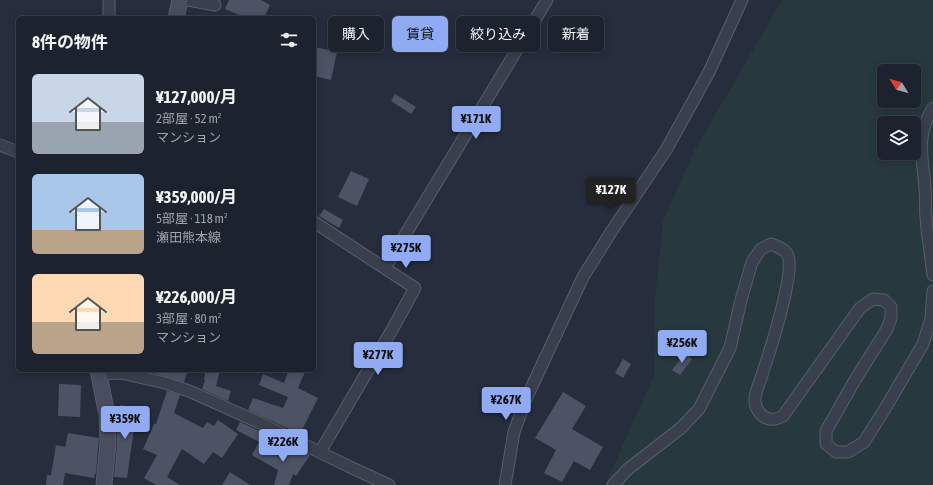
<!DOCTYPE html>
<html lang="ja">
<head>
<meta charset="utf-8">
<style>
	:root { --surface:#1c222e; --page:#252a36; --text:#f1f3f6; --muted:#a0a4aa; --line:#3a3f4a; --accent:#90abf2 }
	body { margin:0; font-family:"Asap Condensed","Noto Sans JP",sans-serif; background:var(--page); color:var(--text); height:100vh; display:flex; flex-direction:column; font-size:15px; white-space:nowrap }
	* { box-sizing:border-box; margin:0 }
	p { font-size:13px; color:var(--muted) }
	.icon { flex:none; width:22px; height:22px; fill:none; stroke:currentColor; stroke-width:2; stroke-linecap:round; stroke-linejoin:round }
	.map { position:relative; flex:1; overflow:hidden }
	.sheet { position:absolute; left:16px; top:16px; width:300px; height:356px; display:flex; flex-direction:column; background:var(--surface); border-radius:6px; box-shadow:0 2px 10px #0003,0 0 0 1px var(--line) }
	.sheet>* { flex:none }
	.guide { position:absolute; left:328px; top:16px; width:380px; height:36px; display:flex; gap:8px }
	.needle { width:26px; rotate:307deg }
	.buttons { position:absolute; left:877px; top:64px; display:grid; gap:8px }
	.buttons a { display:grid; place-items:center; width:44px; height:44px; border-radius:6px; background:var(--surface); box-shadow:0 2px 10px #0003,0 0 0 1px var(--line); font-size:20px }
	.price { position:absolute; translate:-50% -34px; padding:0 9px; border-radius:4px; background:var(--accent); color:#111; font-size:13px; line-height:26px; filter:drop-shadow(0 1px 2px #0008) }
	.price::after { content:''; position:absolute; left:50%; top:24px; width:12px; height:9px; margin-left:-6px; background:inherit; clip-path:polygon(0 0,100% 0,50% 100%) }
	.price.selected { background:#222; color:#fff }
	ul { padding:0; list-style:none }
	li { display:flex; align-items:center; gap:12px; height:100px; padding:0 16px }
	li span { display:grid; place-items:center; flex:none; width:112px; height:80px; border-radius:6px; color:#555 }
	li>.icon { margin-inline-start:auto }
	span .icon { width:48px; height:48px; fill:#fffc; stroke-width:1 }
	li b { font-size:17px }
	h2 { display:flex; justify-content:space-between; align-items:center; height:48px; padding:0 16px; font-size:17px }
	.chip { padding:0 14px; border-radius:6px; background:var(--surface); box-shadow:0 2px 10px #0003,0 0 0 1px var(--line); font-size:14px; line-height:36px }
	.chip.selected { background:var(--accent); color:#111 }
	.map>svg:first-child { display:block }
</style>
</head>
<body>
<div class="map">
<svg width="933" height="485" viewBox="0 0 933 485">
	<rect width="100%" height="100%" fill="#262d3d"/>
	<path fill="#27393e" fill-rule="evenodd" d="M782,0H933V485H605L654,375L655,299L663,221L693,153ZM884,71H914V101H884ZM884,123H914V153H884Z"/>
	<path fill="#4c5365" d="M229,0H261L270,5L264,18H246L225,9Z
		M315,47L337,52L331,80L314,76Z
		M395,94L416,107L411,114L391,101Z
		M351,171L369,179L357,206L338,197Z
		M324,209L343,220L339,228L319,216Z
		M685,353L692,359L680,375L672,370Z
		M623,359L631,364L623,378L615,373Z
		M153,370H188L184,382L152,373Z
		M206,370H220L216,386L231,391L228,401L202,389L205,380L204,379Z
		M289,370H306L298,388L318,398L300,434L248,410L253,398L283,408L288,397L259,385L263,374L284,383Z
		M59,384L81,385L80,417L58,416Z
		M167,391L180,395L174,413L203,428L207,422L214,426L218,420L238,434L222,458L213,452L204,464L182,449L167,477L180,485H156L144,478L157,455L143,449L154,424H156Z
		M563,392L586,406L572,429L603,447L590,470L574,461L562,482L544,473L556,450L535,438Z
		M120,405L137,407L127,478L114,477L117,444V432Z
		M240,422L268,435L263,444L236,430Z
		M68,433L99,438L96,474H95L94,478L65,473L63,485H46L47,475H51L56,445L65,447Z
		M258,444L283,459L291,446L310,455L296,476L293,474L289,485H274L278,470L252,455Z
		M230,472L250,485H222Z"/>
	<g fill="none" stroke-linecap="round" stroke-linejoin="round">
		<defs>
			<path id="street" d="M188,0L215,5
				M109,18V0
				M933,108C915,136 923,158 925,189C926,198 925,207 926,217C927,236 931,256 933,275
				M0,145L18,152
				M314,222L415,288L393,328L320,452
				M385,268L547,0
				M99,374L121,373L165,383L189,391L258,422L350,467L389,485
				M505,485L514,432L526,399L583,277L611,232L666,150L709,72L742,0
				M613,485L628,469L681,428L699,409L730,348L741,300L752,262L761,249L771,244C778,247 786,249 788,256C795,273 770,351 763,372C761,380 756,389 755,398C754,409 763,421 775,419C777,419 781,417 783,416L860,308L873,299L884,300L891,307V318L887,329L855,380L826,431V444L836,452H848L864,442L886,407L923,344L931,319L933,291"/>
			<path id="secondary" d="M176,18L180,0
				M98,370L107,415L108,443L104,485"/>
		</defs>
		<use href="#street" stroke="#575d6b" stroke-width="13"/>
		<use href="#secondary" stroke="#575d6b" stroke-width="17"/>
		<use href="#street" stroke="#393f4d" stroke-width="11"/>
		<use href="#secondary" stroke="#484e60" stroke-width="15"/>
	</g>
</svg>
<div class="buttons">
<a><svg class="needle" viewBox="-14 -14 28 28"><path d="M0-13l5 13h-10z" fill="#e53935"/><path d="M0 13l5-13h-10z" fill="#a0a4aa"/></svg></a>
<a><svg class="icon" aria-label="layers" viewBox="0 0 24 24"><path d="M12 4l9 5-9 5-9-5zM3 14l9 5 9-5"/></svg></a>
</div>
<b class="price" style="left:476px;top:140px">¥171K</b>
<b class="price selected" style="left:611px;top:211px">¥127K</b>
<b class="price" style="left:406px;top:269px">¥275K</b>
<b class="price" style="left:682px;top:364px">¥256K</b>
<b class="price" style="left:378px;top:376px">¥277K</b>
<b class="price" style="left:506px;top:421px">¥267K</b>
<b class="price" style="left:125px;top:440px">¥359K</b>
<b class="price" style="left:283px;top:463px">¥226K</b>
<div class="guide">
<a class="chip">購入</a>
<a class="chip selected">賃貸</a>
<a class="chip">絞り込み</a>
<a class="chip">新着</a>
</div>
<section class="sheet">
<h2>8件の物件<svg class="icon" aria-label="filters" viewBox="0 0 24 24"><path d="M4 7h16M4 17h16"/><circle cx="9" cy="7" r="2"/><circle cx="15" cy="17" r="2"/></svg></h2>
<ul>
<li><span style="background:linear-gradient(#c9d6e8 60%,#9aa5b1 0)"><svg class="icon" aria-label="home" viewBox="0 0 24 24"><path d="M3 11l9-7 9 7M6 9v11h12V9"/></svg></span><div><b>¥127,000/月</b><p>2部屋 · 52 m²</p><p>マンション</p></div></li>
<li><span style="background:linear-gradient(#a9c7e8 70%,#b9a48a 0)"><svg class="icon" aria-label="home" viewBox="0 0 24 24"><path d="M3 11l9-7 9 7M6 9v11h12V9"/></svg></span><div><b>¥359,000/月</b><p>5部屋 · 118 m²</p><p>瀬田熊本線</p></div></li>
<li><span style="background:linear-gradient(#ffd9b3 60%,#b9a48a 0)"><svg class="icon" aria-label="home" viewBox="0 0 24 24"><path d="M3 11l9-7 9 7M6 9v11h12V9"/></svg></span><div><b>¥226,000/月</b><p>3部屋 · 80 m²</p><p>マンション</p></div></li>
</ul>
</section>
</div>
</body>
</html>
